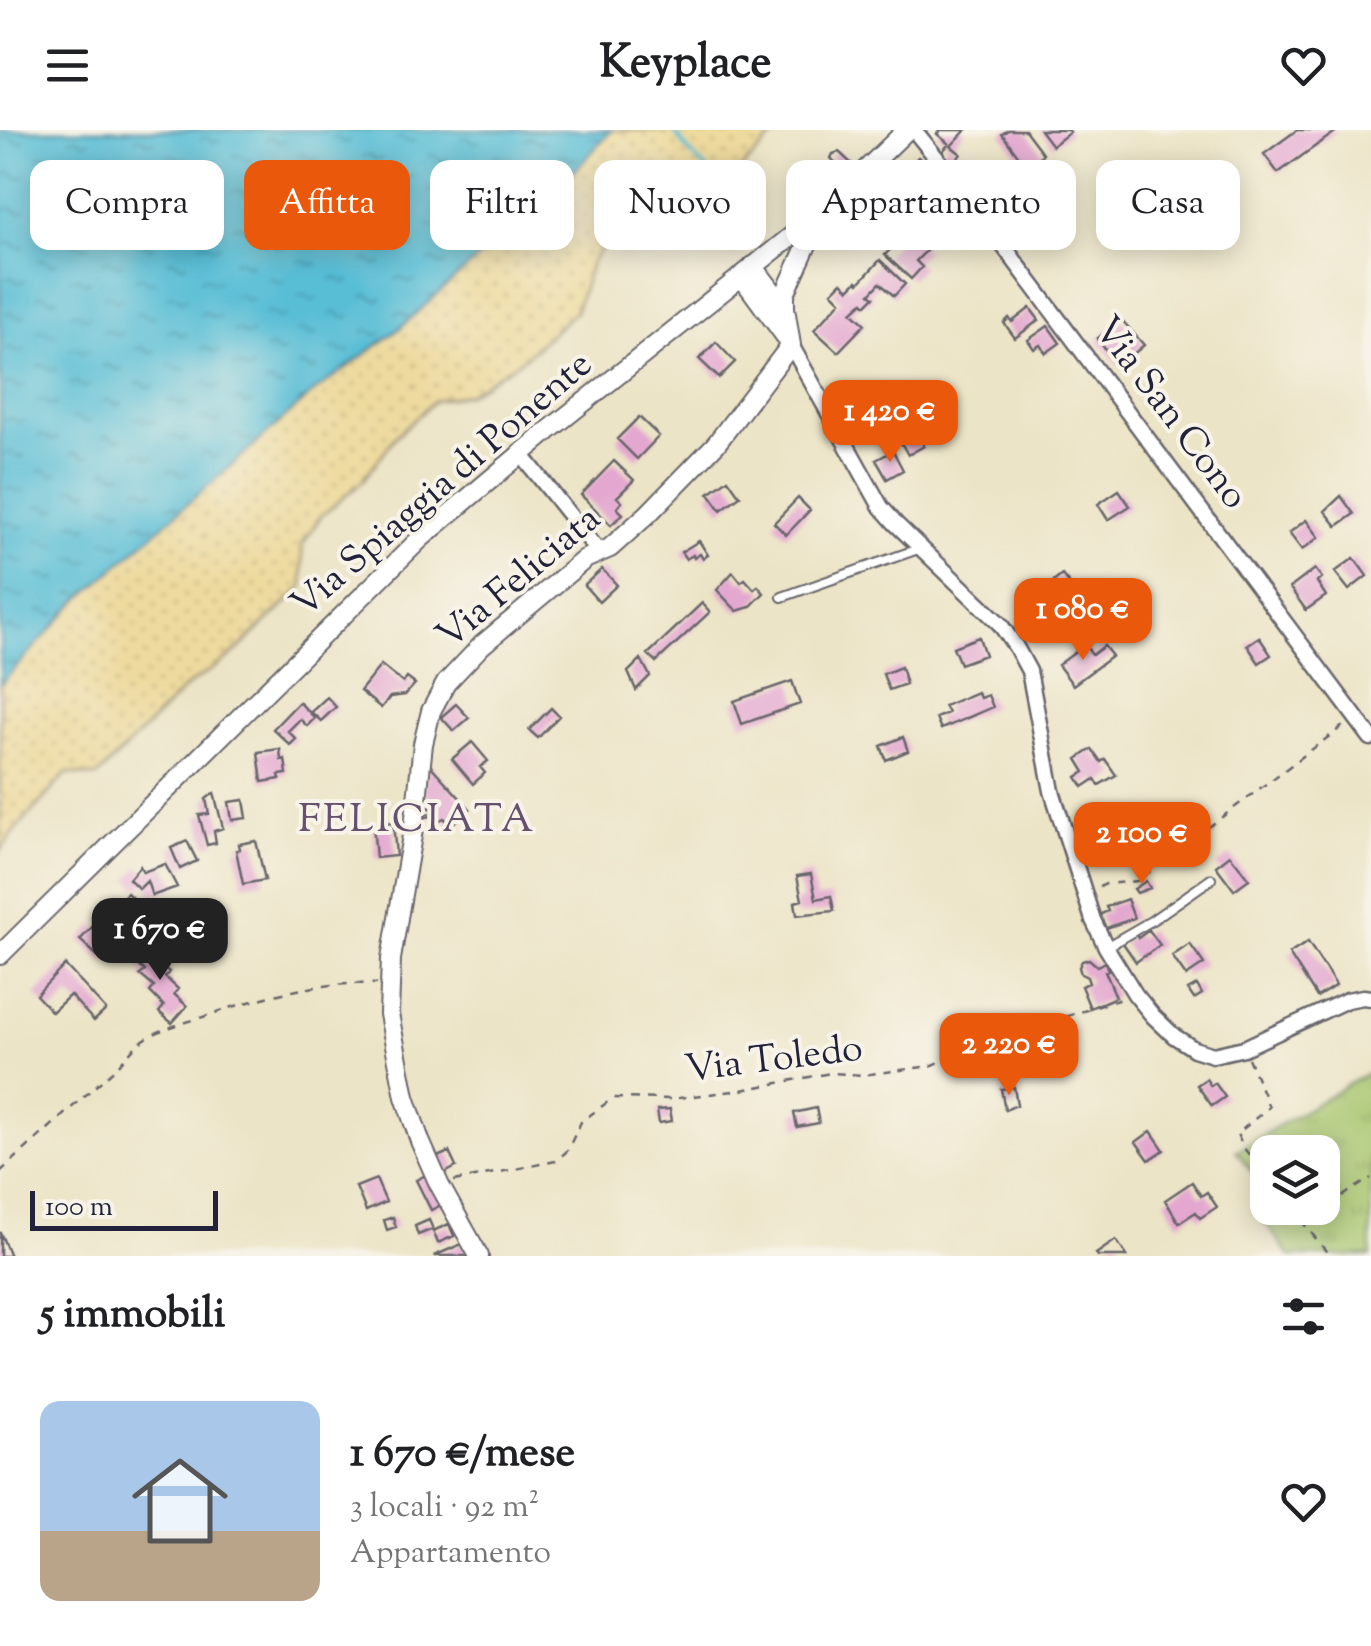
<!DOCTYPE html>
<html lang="it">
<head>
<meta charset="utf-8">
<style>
	:root { --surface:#fff; --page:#f6f6f6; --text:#202124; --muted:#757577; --line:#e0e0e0; --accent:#ea580c }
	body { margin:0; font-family:"Sorts Mill Goudy",serif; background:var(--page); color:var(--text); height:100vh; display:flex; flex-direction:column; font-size:38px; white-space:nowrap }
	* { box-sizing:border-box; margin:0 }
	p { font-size:32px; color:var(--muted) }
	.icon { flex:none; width:55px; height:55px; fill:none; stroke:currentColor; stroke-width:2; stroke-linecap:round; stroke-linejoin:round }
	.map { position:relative; height:1126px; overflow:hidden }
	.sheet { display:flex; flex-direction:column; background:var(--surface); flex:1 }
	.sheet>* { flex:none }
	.banner { position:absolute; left:30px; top:30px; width:1312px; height:90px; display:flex; gap:20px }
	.controls { position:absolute; left:1250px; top:1005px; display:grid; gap:20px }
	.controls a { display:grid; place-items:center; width:90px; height:90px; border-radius:20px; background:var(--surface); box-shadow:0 5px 25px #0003; font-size:50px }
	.scale { position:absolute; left:30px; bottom:25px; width:188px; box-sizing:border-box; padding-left:10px; border:5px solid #22223b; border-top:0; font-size:28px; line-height:35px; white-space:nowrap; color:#22223b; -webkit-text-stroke:8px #f7f3e8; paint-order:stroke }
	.price { position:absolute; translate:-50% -85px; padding:0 22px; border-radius:20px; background:var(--accent); color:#fff; font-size:32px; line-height:65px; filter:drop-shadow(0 2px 5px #0008) }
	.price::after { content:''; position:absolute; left:50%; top:60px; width:30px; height:22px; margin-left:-15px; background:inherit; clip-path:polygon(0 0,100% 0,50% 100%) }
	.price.active { background:#222; color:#fff }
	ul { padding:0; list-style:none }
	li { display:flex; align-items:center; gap:30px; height:250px; padding:0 40px }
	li+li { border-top:2px solid var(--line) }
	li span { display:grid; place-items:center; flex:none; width:280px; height:200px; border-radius:20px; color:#555 }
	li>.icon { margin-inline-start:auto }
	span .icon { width:120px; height:120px; fill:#fffc; stroke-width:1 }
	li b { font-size:42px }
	h2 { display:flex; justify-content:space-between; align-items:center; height:120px; padding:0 40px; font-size:42px }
	.tag { padding:0 35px; border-radius:20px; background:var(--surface); box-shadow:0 5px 25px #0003; font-size:35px; line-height:90px }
	.tag.active { background:var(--accent); color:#fff }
	header { display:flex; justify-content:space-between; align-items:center; height:130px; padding:0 40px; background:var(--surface); font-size:45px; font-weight:800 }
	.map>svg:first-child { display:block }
</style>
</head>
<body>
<header><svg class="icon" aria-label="menu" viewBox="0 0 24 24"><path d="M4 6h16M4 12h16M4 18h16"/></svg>Keyplace<svg class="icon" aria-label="heart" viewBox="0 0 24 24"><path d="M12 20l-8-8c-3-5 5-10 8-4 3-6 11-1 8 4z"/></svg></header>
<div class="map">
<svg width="1371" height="1126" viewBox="0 0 1371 1126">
	<defs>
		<pattern id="sand-dots" width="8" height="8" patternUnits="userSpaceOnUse" patternTransform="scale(2.5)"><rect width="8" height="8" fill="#eeda9e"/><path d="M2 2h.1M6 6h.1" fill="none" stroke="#ccbb89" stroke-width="1.8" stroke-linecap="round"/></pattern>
		<pattern id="park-tufts" width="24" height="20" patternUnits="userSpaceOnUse" patternTransform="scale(2.5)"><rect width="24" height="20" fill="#a6c56c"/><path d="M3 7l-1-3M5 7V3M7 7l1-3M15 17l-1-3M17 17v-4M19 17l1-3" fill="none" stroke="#8fa95e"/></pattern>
		<pattern id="water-ripples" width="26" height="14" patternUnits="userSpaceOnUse" patternTransform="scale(2.5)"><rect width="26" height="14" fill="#58bed6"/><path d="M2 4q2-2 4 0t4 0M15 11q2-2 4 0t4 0" fill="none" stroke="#489aaf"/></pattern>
	</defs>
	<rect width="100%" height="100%" fill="#f7f3e8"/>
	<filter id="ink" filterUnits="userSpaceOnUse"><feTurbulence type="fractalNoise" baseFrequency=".01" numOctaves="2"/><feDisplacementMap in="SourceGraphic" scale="20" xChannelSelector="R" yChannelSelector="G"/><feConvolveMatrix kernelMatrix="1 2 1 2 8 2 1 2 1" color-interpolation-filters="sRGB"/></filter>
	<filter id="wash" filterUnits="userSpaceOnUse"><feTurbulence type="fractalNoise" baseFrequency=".0048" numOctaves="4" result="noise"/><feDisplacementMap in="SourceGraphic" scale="40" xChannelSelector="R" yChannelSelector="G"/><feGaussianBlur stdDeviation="2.25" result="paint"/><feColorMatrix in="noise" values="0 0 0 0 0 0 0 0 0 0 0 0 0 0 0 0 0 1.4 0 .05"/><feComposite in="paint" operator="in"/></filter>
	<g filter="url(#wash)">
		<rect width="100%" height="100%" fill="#ece4c6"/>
		<path fill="url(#sand-dots)" stroke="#887e6c" stroke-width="2.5" d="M612,0H780L722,58L688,59L653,75L610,108L591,133L575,182L523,229L468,264L434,271L395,307L361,353L320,387L302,415L303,457L229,528L187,556L97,647L67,643L12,704L0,722V555L73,475L315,261L399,199L577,38Z"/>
		<path fill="url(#park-tufts)" stroke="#647454" stroke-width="2.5" d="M1371,941V1126H1290L1260,1086L1270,1078H1322V1022H1268L1267,1062L1236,1021Z"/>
		<path fill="url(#water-ripples)" stroke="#3d7088" stroke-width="2.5" d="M0,0H612L577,38L399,199L315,261L73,475L0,555Z"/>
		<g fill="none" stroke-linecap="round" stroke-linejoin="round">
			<path stroke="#58bed6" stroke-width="4" d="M673,0L685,17L713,47"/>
		</g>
		<g id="blocks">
			<path fill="#e4a7d0" d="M941,0H966L951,16L961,24L953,34L941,23L949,14L937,4Z
				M1008,0H1025L1043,24L1026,36L1002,4Z
				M1040,0H1068L1070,2L1052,16Z
				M1297,0H1338L1278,43L1264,24Z
				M839,22L853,35L844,42L831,28L833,24Z
				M918,27L929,38L936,32L948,48L941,53L932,40L914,59L900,46Z
				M916,72L941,93L921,115L926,121L916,131L922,137L911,149L885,125L907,102L902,97L914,84L909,80Z
				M880,130L905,154L894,166L880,153L870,164L874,167L866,175L863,172L852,182L865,194L838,222L814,200L841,171L832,162L842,152L849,159L857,151L859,153Z
				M1030,178L1039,190L1015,208L1004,193L1009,188L1012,192Z
				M1121,189L1144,215L1119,236L1097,209Z
				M1048,196L1060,213L1046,223L1040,215L1034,219L1028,210Z
				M716,212L735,232L719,248L699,229Z
				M902,263L912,279L898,287L908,304L915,300L924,316L908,325L899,309L893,312L878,287L888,281L884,274Z
				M639,287L659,306L637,329L617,309Z
				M893,321L903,340L887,349L876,330Z
				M614,331L634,350L617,367L622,372L617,378L623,384L611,395L581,365Z
				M728,349L740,366L721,380L709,363Z
				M1119,360L1130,376L1108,390L1098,374Z
				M1341,366L1354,384L1337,396L1325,381Z
				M798,368L810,380L786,405L774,393Z
				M1306,390L1319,407L1302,420L1289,403Z
				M699,411L708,425L703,429L700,424L694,428L693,425L686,429L681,422Z
				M1354,428L1367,446L1349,460L1335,442Z
				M602,439L617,455L599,472L584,455Z
				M1315,439L1322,448L1317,452L1326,466L1306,480L1290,458Z
				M733,442L741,452L745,449L754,459L758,456L764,463L750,477L737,481L717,460Z
				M1062,445L1075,461L1040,489L1027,473Z
				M702,473L710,482L656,532L648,524Z
				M1136,482L1149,499L1140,506L1127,489Z
				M979,507L985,525L960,534L953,517Z
				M1259,507L1271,525L1259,533L1247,515Z
				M1085,515L1092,525L1104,516L1112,526L1073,555L1058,535Z
				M641,529L650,546L636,560L628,542Z
				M381,535L403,553L407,548L415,554L405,565L390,567L381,578L360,561Z
				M901,537L906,554L889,560L883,544Z
				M792,551L800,574L742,594L734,571Z
				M977,562L980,568L988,565L993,577L941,599L936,588L948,583L944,576Z
				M327,567L336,577L321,591L311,582Z
				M299,572L315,588L307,596L300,589L288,601L296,609L290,615L273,599Z
				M456,574L469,588L454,601L441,587Z
				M551,578L559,586L538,608L529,600Z
				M903,607L908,621L886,630L881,616Z
				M472,612L488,631L480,637L485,643L473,654L452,629Z
				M280,619L281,630L285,629L287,644L279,645L280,649L262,652L258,622Z
				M1092,619L1101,632L1105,629L1116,645L1099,655L1095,649L1083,657L1077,647L1085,642L1077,629Z
				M429,634L470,679L451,695L444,688L438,691L434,686L423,687L424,684L436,683L431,678L425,676L428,664L424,663Z
				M214,663L223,698L214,701L216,713L207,715L199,685L209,684L206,669Z
				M244,670L247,688L232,690L229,672Z
				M393,692L396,726L376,728L373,694Z
				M187,711L197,731L180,739L171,718Z
				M256,711L265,750L243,754L236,720L240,719L239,714Z
				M1230,725L1249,749L1234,760L1216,736Z
				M165,734L177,757L152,766L147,751L139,759L129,749L140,736L143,742Z
				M811,744L816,769L831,766L834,781L797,785L795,772L802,770L797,746Z
				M1146,751L1150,758L1137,763L1134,759Z
				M127,763L144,780L138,785L143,790L125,808L120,802L116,806L99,790Z
				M1127,769L1134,788L1104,799L1099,785L1108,781L1106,777Z
				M94,795L117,817L103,831L80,810Z
				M1149,800L1160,815L1136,832L1123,813L1136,804L1138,808Z
				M1308,812L1336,855L1317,867L1289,824Z
				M146,813L160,826L156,831L169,842L165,847L178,859L174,864L187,876L172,893L159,882L164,876L150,862L154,857L140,845L145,841L132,829Z
				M1190,814L1204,834L1186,846L1172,826Z
				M1089,829L1097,836L1105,832L1108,840L1105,841L1116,867L1090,878L1081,856L1089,853L1087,847L1081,844L1079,837L1082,831Z
				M65,835L106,880L94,891L70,865L52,882L36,865Z
				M1197,855L1202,864L1194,869L1188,860Z
				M1035,909L1043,923L1034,929L1025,915Z
				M1020,911L1022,920L1000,927L997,919Z
				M1206,949L1211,956L1215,953L1225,967L1212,976L1197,955Z
				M1014,957L1017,975L1005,980L1001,959Z
				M816,978L819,993L797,997L794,983Z
				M670,979L672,991L659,993L657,980Z
				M1151,1001L1164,1020L1149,1030L1136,1012Z
				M449,1022L456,1037L443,1044L435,1028Z
				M428,1044L443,1074L431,1080L416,1050Z
				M376,1049L386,1072L366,1081L356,1057Z
				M1192,1052L1201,1066L1207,1062L1217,1077L1200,1088L1196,1082L1179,1093L1165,1070Z
				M393,1087L396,1097L387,1100L384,1090Z
				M429,1090L433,1099L418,1105L415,1096Z
				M449,1094L454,1106L438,1113L433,1101Z
				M0,1102L10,1126H0Z
				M1116,1110L1127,1126H1098L1096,1124Z
				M464,1113L470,1126H434Z"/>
		</g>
	</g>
	<g filter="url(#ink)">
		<use href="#blocks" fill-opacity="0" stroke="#69666c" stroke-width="2.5"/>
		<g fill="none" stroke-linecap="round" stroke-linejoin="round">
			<defs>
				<path id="service" d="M782,467L921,418
					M1106,817L1151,791L1211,749"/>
				<path id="minor" d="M914,0L955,51L1371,608
					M791,215L881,377L896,394L1000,494L1016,517L1029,541L1052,661L1093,790L1106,817L1135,864L1153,886L1174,906L1194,919L1213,925L1244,918L1347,870L1363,867L1371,868
					M521,324L599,422"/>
				<path id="tertiary" d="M753,136L785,178
					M741,146L788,210
					M791,215L785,178V164L818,90
					M0,825L421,408L548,301L823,81L907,0
					M479,1126L439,1054L420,1011L405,967L389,884L391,829L415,688L423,614L431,581L446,553L482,515L585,429L610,418L648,384L716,314L791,215"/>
			</defs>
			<use href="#service" stroke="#69666c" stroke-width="12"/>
			<use href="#minor" stroke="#69666c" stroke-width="19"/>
			<use href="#tertiary" stroke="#69666c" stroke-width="22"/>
			<path stroke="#69666c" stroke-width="2.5" stroke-dasharray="8 8" stroke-linecap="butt" d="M1099,757L1106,754L1137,751L1343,596
				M1248,928L1269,977L1237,1004L1243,1017L1268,1048
				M0,1042L118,936C128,924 138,912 152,905C168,897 187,892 203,887C260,867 316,851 377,854
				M454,1051L556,1031L567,1021L581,992L613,968L671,969L742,960L830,943L863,945L931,936L971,917L1124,868
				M1291,1078L1330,1126
				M1302,1092L1371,1048"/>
			<use href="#service" stroke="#fff" stroke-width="8"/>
			<use href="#minor" stroke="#fff" stroke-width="14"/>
			<use href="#tertiary" stroke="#fff" stroke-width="18"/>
		</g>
	</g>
	<g text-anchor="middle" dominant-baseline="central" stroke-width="8" stroke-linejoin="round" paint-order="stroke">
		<g font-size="38" fill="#22223b" stroke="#f7f3e8">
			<text transform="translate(1169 284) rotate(53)">Via San Cono</text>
			<text transform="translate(443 356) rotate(-41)">Via Spiaggia di Ponente</text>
			<text transform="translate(520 449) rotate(-40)">Via Feliciata</text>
			<text transform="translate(774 931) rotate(-7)">Via Toledo</text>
		</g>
		<g font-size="40" letter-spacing="2.5" fill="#66516f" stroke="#f7f3e8">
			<text x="417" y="691">FELICIATA</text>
		</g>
	</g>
</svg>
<div class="controls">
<a><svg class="icon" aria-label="layers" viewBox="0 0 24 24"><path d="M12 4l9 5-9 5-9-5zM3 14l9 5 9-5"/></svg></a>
</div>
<div class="scale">100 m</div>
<b class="price" style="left:890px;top:335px">1 420 €</b>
<b class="price" style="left:1083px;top:533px">1 080 €</b>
<b class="price" style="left:1142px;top:757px">2 100 €</b>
<b class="price active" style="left:160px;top:853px">1 670 €</b>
<b class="price" style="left:1009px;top:968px">2 220 €</b>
<div class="banner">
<a class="tag">Compra</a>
<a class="tag active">Affitta</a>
<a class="tag">Filtri</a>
<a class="tag">Nuovo</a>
<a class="tag">Appartamento</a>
<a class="tag">Casa</a>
</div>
</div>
<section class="sheet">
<h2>5 immobili<svg class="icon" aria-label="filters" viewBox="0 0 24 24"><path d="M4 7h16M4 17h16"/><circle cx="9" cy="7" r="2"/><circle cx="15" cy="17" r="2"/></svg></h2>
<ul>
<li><span style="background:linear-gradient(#a9c7e8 65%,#b9a48a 0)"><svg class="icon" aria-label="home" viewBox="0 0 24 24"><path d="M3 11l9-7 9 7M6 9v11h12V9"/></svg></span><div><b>1 670 €/mese</b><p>3 locali · 92 m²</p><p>Appartamento</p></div><svg class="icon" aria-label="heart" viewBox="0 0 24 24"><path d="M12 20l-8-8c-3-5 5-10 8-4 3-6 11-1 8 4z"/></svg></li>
</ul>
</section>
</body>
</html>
